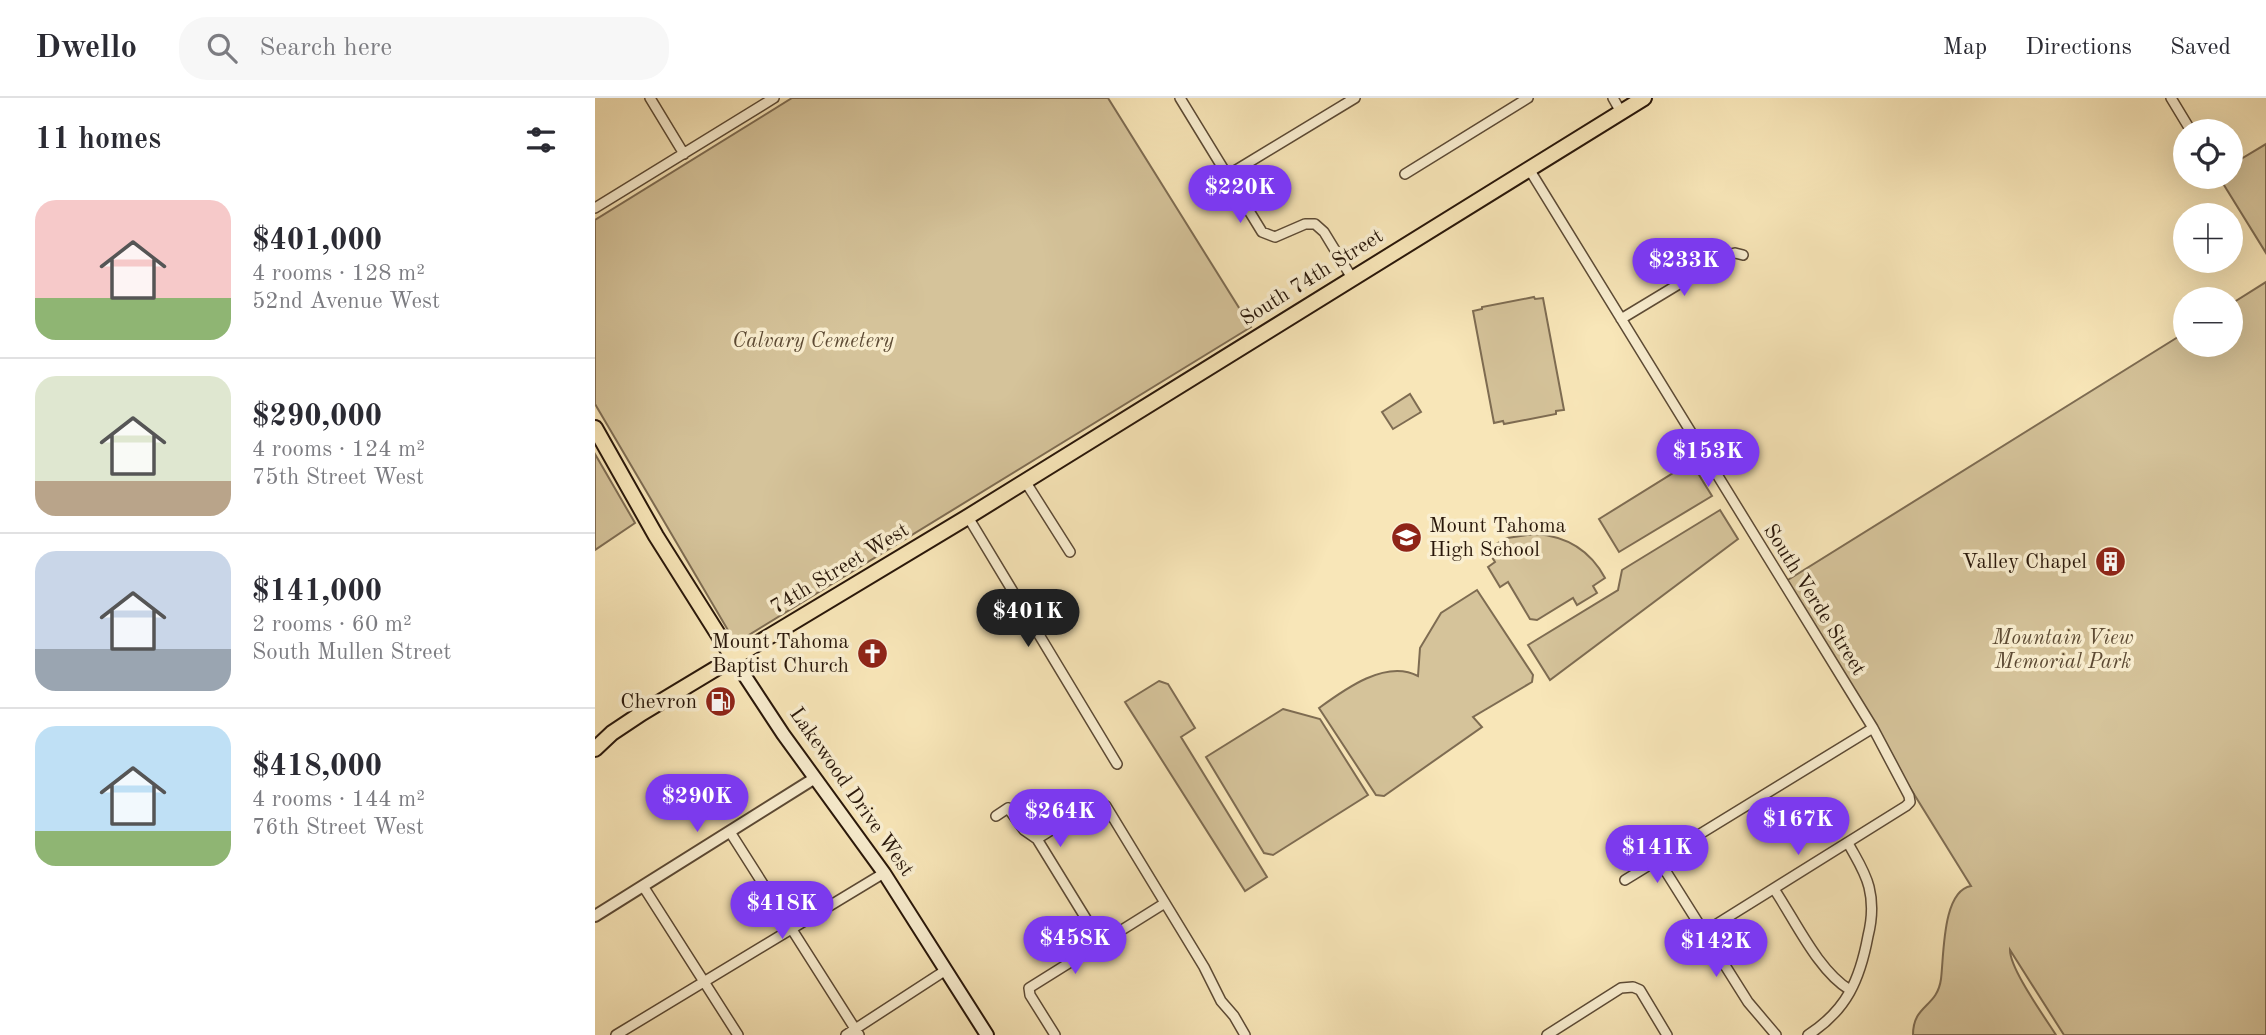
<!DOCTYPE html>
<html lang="en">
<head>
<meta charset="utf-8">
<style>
	:root { --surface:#fff; --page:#f7f7f7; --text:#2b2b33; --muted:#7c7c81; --line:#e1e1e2; --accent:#7c3aed }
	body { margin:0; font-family:"Old Standard TT",serif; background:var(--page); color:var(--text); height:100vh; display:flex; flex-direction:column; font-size:26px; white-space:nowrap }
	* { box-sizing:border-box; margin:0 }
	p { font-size:23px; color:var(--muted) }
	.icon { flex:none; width:38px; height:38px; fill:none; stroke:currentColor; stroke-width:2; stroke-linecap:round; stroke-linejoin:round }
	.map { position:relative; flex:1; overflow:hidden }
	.details { display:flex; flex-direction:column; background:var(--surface); width:595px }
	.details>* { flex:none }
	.controls { position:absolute; left:1578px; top:21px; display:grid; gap:14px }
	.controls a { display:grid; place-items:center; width:70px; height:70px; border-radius:50%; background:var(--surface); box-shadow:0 7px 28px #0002; font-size:35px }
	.price { position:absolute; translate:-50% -60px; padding:0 16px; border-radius:24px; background:var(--accent); color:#fff; font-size:23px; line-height:46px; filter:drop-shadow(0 2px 4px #0008) }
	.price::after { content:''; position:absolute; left:50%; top:42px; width:21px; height:16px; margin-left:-10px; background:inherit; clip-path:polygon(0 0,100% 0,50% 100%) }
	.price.on { background:#222; color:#fff }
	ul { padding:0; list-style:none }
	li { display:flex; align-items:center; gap:21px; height:175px; padding:0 35px }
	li+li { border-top:2px solid var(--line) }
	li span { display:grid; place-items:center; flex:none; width:196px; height:140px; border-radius:21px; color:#555 }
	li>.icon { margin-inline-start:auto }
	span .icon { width:84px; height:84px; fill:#fffc; stroke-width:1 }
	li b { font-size:30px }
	h2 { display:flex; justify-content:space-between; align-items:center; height:84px; padding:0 35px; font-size:30px }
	header { display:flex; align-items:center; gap:42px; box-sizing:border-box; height:98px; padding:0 35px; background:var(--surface); border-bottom:2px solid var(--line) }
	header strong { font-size:33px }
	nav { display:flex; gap:38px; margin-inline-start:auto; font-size:24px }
	.search { width:490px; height:63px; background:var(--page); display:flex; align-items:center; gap:18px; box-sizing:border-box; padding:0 24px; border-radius:28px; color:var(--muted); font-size:26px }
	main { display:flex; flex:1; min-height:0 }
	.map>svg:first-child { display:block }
</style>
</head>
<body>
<header>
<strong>Dwello</strong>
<div class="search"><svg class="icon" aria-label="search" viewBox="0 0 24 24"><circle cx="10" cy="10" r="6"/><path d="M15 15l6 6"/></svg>Search here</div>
<nav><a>Map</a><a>Directions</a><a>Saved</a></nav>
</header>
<main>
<section class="details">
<h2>11 homes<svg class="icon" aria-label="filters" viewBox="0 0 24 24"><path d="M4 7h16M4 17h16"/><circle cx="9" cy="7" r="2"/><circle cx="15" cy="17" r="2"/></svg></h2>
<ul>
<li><span style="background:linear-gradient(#f6c9c9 70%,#8fb573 0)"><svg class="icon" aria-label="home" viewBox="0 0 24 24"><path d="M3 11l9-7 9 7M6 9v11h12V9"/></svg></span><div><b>$401,000</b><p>4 rooms · 128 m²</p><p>52nd Avenue West</p></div></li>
<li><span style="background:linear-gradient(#dfe7d0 75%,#b9a48a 0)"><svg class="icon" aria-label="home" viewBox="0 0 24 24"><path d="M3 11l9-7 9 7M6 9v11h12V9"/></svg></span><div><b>$290,000</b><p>4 rooms · 124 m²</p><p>75th Street West</p></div></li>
<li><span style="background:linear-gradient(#c9d6e8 70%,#9aa5b1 0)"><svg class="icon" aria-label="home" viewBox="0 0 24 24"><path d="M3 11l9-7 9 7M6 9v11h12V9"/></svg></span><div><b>$141,000</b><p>2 rooms · 60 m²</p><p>South Mullen Street</p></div></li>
<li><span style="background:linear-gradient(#bfe0f5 75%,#8fb573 0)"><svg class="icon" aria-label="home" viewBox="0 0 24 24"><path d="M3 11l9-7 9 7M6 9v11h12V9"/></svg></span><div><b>$418,000</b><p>4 rooms · 144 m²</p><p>76th Street West</p></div></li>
</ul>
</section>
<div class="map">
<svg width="1671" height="937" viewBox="0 0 1671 937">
	<rect width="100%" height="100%" fill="#f8e6b8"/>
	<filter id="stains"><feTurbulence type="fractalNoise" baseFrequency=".00286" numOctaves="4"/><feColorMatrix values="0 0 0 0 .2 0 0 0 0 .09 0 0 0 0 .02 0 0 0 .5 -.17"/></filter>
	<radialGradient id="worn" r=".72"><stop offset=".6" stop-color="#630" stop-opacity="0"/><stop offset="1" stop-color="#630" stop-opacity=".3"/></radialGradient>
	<path fill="#d5c39a" stroke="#7e6c52" stroke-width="2" d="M197,0H513L656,229L144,543L137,539L0,306V122Z
		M1671,46V155L1624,79H1636V67Z
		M1671,184V937H1469L1415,852C1415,871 1449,918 1461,937H1318C1318,906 1342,910 1346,881C1349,858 1347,793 1376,788L1188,485L1591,234V247H1636V206Z
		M939,199L940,201L948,200L969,312L961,313V316L909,326L908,323L899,325L878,213L887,211V209Z
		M815,296L826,314L798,331L787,314Z
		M0,356L40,425L0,452Z
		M1096,364L1117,398L1024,454L1004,421Z
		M1125,412L1143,441L955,582L933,547L1023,492L1027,472Z
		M940,436C972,438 995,452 1010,480L998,488L1002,495L982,507L978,500L942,522L935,521L913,484L905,489L893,469L900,464L892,451L912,440Z
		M882,492L938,577L937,584L878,619L887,629L789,698L781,697L724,610C750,591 791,561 823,578L825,550L846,515Z
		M564,583L573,586L600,630L586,639L672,779L650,793L530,604Z
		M688,611L725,621L773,697L678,757L669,755L611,659Z"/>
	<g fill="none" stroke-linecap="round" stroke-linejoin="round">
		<defs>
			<path id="minor" d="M55,0L89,56
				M585,0L667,134L680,139L710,126H720L729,134L757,180
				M1018,0L1026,14
				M1576,0L1596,33
				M934,71L1278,630L1314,698L1315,704L1311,708L1109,834
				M810,76L933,0
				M633,77L760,0
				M0,110L179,0
				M1026,221L1132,157L1140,155L1148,157
				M430,383L475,454
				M373,419L522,666
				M401,718L413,710L429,732L442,741L506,845
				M135,734L264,937
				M442,741L497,707L504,704L511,708L609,869L626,903L639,918L650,937
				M1063,761L1153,904L1181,937
				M1030,782L1278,630
				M48,788L143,937
				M1179,791C1200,822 1223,873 1255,892
				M21,937L289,775
				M251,937L351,872
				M460,937L435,897L434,890L570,805
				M952,937L1026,890L1038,889L1045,892L1072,937
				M1213,937C1252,912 1265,881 1273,838C1277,822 1278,805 1274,789C1270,773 1261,760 1253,745"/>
			<path id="tertiary" d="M0,818L220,680"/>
			<path id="secondary" d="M138,560L188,636L289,775L392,937"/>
			<path id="primary" d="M0,330L61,438L138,560
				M0,651L17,635L47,615L371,420L1049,0"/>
		</defs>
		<use href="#minor" stroke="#5c4a35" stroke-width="12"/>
		<use href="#tertiary" stroke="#5c4a35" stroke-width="14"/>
		<use href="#secondary" stroke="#281609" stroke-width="16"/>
		<use href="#primary" stroke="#281609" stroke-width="18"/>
		<use href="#minor" stroke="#faefd1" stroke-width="9"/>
		<use href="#tertiary" stroke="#faefd1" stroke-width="10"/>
		<use href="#secondary" stroke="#faefd1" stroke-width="12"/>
		<use href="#primary" stroke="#f8e6b8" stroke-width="14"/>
	</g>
	<defs>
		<symbol id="school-disc" viewBox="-11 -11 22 22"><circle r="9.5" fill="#8f2418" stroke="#faefd1"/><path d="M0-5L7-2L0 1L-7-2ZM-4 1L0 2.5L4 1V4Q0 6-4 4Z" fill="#fff"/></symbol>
		<symbol id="building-disc" viewBox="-11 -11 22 22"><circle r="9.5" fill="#8f2418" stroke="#faefd1"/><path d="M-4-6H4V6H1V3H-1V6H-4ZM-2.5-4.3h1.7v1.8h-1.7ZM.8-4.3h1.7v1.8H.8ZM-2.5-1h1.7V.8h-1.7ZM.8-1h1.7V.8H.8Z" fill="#fff"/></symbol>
		<symbol id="church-disc" viewBox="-11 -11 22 22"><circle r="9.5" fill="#8f2418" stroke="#faefd1"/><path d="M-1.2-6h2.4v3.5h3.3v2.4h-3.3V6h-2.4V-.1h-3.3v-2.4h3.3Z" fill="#fff"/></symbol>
		<symbol id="fuel-disc" viewBox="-11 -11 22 22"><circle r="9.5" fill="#8f2418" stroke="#faefd1"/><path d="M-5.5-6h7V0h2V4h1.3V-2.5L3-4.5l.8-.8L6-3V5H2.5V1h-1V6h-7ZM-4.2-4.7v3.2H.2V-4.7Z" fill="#fff"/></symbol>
	</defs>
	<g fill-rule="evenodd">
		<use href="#school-disc" x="794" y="422" width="35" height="35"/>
		<use href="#building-disc" x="1498" y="446" width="35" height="35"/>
		<use href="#church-disc" x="260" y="538" width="35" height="35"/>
		<use href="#fuel-disc" x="108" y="586" width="35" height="35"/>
	</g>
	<g text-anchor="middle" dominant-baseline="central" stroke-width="7" stroke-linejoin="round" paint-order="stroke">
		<g font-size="21" fill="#281609" stroke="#faefd1">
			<text transform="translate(717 180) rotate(-32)">South 74th Street</text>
			<text transform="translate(245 471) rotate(-31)">74th Street West</text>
			<text transform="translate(1219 502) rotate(58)">South Verde Street</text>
			<text transform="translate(256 694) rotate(55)">Lakewood Drive West</text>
		</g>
		<g font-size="21" font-style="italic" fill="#5c4a34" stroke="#faefd1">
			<text x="218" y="243">Calvary Cemetery</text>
			<text x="1468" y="540">Mountain View<tspan x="1468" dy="24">Memorial Park</tspan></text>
		</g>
		<g font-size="21" fill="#281609" stroke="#faefd1" text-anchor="end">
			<text x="834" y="428" text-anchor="start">Mount Tahoma<tspan x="834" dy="24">High School</tspan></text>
			<text x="1492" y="464">Valley Chapel</text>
			<text x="254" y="544">Mount Tahoma<tspan x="254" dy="24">Baptist Church</tspan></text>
			<text x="102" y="604">Chevron</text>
		</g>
	</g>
	<rect width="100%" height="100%" filter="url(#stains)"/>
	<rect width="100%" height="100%" fill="url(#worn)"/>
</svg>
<div class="controls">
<a><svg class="icon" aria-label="locate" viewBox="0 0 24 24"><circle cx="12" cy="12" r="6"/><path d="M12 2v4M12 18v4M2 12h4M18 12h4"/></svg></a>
<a>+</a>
<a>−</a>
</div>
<b class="price" style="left:645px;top:127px">$220K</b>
<b class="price" style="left:1089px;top:200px">$233K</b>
<b class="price" style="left:1113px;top:391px">$153K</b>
<b class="price on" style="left:433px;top:551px">$401K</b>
<b class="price" style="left:102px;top:736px">$290K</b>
<b class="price" style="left:465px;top:751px">$264K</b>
<b class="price" style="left:1203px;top:759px">$167K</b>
<b class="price" style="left:1062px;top:787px">$141K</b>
<b class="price" style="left:187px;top:843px">$418K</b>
<b class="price" style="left:480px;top:878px">$458K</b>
<b class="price" style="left:1121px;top:881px">$142K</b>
</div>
</main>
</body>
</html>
